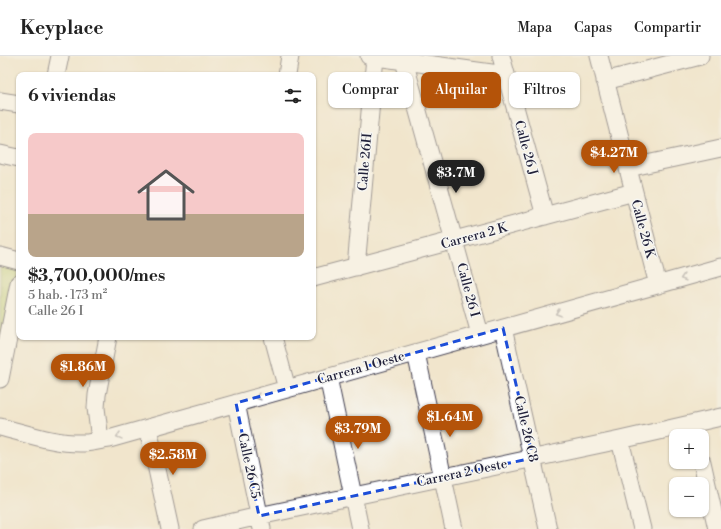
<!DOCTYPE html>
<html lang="es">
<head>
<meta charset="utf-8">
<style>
	:root { --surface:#fff; --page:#f6f6f6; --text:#222; --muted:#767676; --line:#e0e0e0; --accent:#b45309 }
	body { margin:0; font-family:"Libre Bodoni",serif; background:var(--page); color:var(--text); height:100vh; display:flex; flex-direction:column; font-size:15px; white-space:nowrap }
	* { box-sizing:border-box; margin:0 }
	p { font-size:13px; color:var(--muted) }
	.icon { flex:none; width:22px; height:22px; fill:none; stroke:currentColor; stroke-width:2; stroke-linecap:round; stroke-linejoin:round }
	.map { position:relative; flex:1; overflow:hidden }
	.drawer { position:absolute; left:16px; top:16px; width:300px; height:268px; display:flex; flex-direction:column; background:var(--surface); border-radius:8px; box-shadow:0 1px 3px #0004 }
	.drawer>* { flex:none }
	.guide { position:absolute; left:328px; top:16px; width:333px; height:36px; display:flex; gap:8px }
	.tools { position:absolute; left:669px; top:373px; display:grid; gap:8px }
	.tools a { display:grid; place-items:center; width:40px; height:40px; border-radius:8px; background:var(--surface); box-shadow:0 1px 3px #0004; font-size:20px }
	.price { position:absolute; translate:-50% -34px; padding:0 9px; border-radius:14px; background:var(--accent); color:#fff; font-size:13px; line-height:26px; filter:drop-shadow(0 1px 2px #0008) }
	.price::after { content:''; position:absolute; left:50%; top:24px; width:12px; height:9px; margin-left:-6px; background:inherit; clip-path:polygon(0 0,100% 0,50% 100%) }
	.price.selected { background:#222; color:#fff }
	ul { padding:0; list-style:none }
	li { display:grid; align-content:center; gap:8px; height:212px; padding:0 12px }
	li span { display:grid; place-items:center; height:124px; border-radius:8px; color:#555 }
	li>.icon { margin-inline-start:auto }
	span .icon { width:72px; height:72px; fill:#fffc; stroke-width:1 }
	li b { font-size:17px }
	h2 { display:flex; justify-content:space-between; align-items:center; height:48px; padding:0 12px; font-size:17px }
	.chip { padding:0 14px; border-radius:8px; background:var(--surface); box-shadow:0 1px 3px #0004; font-size:14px; line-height:36px }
	.chip.selected { background:var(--accent); color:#fff }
	header { display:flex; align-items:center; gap:24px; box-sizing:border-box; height:56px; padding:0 20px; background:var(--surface); border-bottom:1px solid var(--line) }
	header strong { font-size:19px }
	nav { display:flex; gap:22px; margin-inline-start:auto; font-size:14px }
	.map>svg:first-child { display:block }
</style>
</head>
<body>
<header>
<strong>Keyplace</strong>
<nav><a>Mapa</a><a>Capas</a><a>Compartir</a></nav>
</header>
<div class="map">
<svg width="721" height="473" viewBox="0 0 721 473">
	<rect width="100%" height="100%" fill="#f6f6f2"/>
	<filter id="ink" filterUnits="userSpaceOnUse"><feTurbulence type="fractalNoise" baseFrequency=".025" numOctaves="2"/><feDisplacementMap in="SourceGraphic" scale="8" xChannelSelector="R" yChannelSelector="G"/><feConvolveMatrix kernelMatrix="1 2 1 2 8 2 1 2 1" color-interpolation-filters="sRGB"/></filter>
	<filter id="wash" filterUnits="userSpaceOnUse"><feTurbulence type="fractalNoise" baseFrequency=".012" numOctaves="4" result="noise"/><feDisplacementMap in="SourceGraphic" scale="16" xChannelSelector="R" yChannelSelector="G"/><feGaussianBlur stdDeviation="0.9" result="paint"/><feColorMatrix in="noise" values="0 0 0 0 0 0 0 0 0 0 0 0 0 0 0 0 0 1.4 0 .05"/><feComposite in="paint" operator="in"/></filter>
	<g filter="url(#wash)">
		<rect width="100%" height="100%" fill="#f1e5cc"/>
		<path fill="#b7cc70" stroke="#6c7756" d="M0,206L19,211L0,297Z"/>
	</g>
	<g filter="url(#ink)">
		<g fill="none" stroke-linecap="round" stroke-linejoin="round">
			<defs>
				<path id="minor" d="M369,0L506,19
					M501,0L545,160
					M599,0L658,229
					M404,5L480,278
					M56,19L60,0
					M287,19L290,0
					M605,25L700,0
					M0,45L19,48
					M0,98L19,102
					M628,112L721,92
					M0,200L19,205
					M356,211L375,1
					M313,222L634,136
					M503,272L548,473
					M273,281L287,333
					M416,297L454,473
					M328,321L360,473
					M0,323L19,227
					M236,347L262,473
					M0,371C28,378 55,388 84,387C92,387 101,384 109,383L721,211
					M148,372L170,473
					M100,384L96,352L97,339L108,281
					M620,384L642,473
					M702,406L717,473
					M203,473L259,460L620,384L721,361"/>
			</defs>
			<use href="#minor" stroke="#413f51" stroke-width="19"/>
			<use href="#minor" stroke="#fff" stroke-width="17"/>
		</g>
		<defs><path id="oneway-chevron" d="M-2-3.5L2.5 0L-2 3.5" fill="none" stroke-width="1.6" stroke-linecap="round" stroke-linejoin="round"/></defs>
		<g stroke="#9c9ca7">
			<use href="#oneway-chevron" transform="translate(683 222) rotate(164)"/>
			<use href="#oneway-chevron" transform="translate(558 257) rotate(164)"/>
			<use href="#oneway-chevron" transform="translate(258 341) rotate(164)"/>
			<use href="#oneway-chevron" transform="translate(119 380) rotate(165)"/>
		</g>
	</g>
	<path d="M0 0H721V473H0ZM503,272L533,402L259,460L236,347Z" fill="#f1e5cc" fill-opacity=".55" fill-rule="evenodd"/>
	<path fill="none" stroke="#1d4ed8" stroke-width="3" stroke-dasharray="8 5" stroke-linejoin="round" d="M503,272L533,402L259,460L236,347Z"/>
	<g text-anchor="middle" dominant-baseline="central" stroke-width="3" stroke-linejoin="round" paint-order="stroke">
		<g font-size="13" fill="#22223b" stroke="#f6f6f2">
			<text transform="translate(526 92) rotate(75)">Calle 26 J</text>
			<text transform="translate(365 106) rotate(-85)">Calle 26H</text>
			<text transform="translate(643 173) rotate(75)">Calle 26 K</text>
			<text transform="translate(474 180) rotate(-15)">Carrera 2 K</text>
			<text transform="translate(468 234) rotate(75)">Calle 26 I</text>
			<text transform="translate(361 312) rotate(-16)">Carrera 1 Oeste</text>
			<text transform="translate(526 373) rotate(77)">Calle 26 C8</text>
			<text transform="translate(249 410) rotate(78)">Calle 26 C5</text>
			<text transform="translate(462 417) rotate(-12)">Carrera 2 Oeste</text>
		</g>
	</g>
</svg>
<div class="tools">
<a>+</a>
<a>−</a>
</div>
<b class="price" style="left:614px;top:118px">$4.27M</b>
<b class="price selected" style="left:456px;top:138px">$3.7M</b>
<b class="price" style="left:83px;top:332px">$1.86M</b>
<b class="price" style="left:450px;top:382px">$1.64M</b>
<b class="price" style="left:358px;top:394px">$3.79M</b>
<b class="price" style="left:173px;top:420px">$2.58M</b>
<div class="guide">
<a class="chip">Comprar</a>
<a class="chip selected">Alquilar</a>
<a class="chip">Filtros</a>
</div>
<section class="drawer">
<h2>6 viviendas<svg class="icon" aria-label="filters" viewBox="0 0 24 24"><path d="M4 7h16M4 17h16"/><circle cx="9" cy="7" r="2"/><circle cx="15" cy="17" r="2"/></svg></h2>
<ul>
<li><span style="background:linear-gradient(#f6c9c9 65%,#b9a48a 0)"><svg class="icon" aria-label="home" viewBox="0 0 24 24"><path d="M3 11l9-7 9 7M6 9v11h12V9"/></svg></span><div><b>$3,700,000/mes</b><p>5 hab. · 173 m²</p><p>Calle 26 I</p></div></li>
</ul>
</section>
</div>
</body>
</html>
